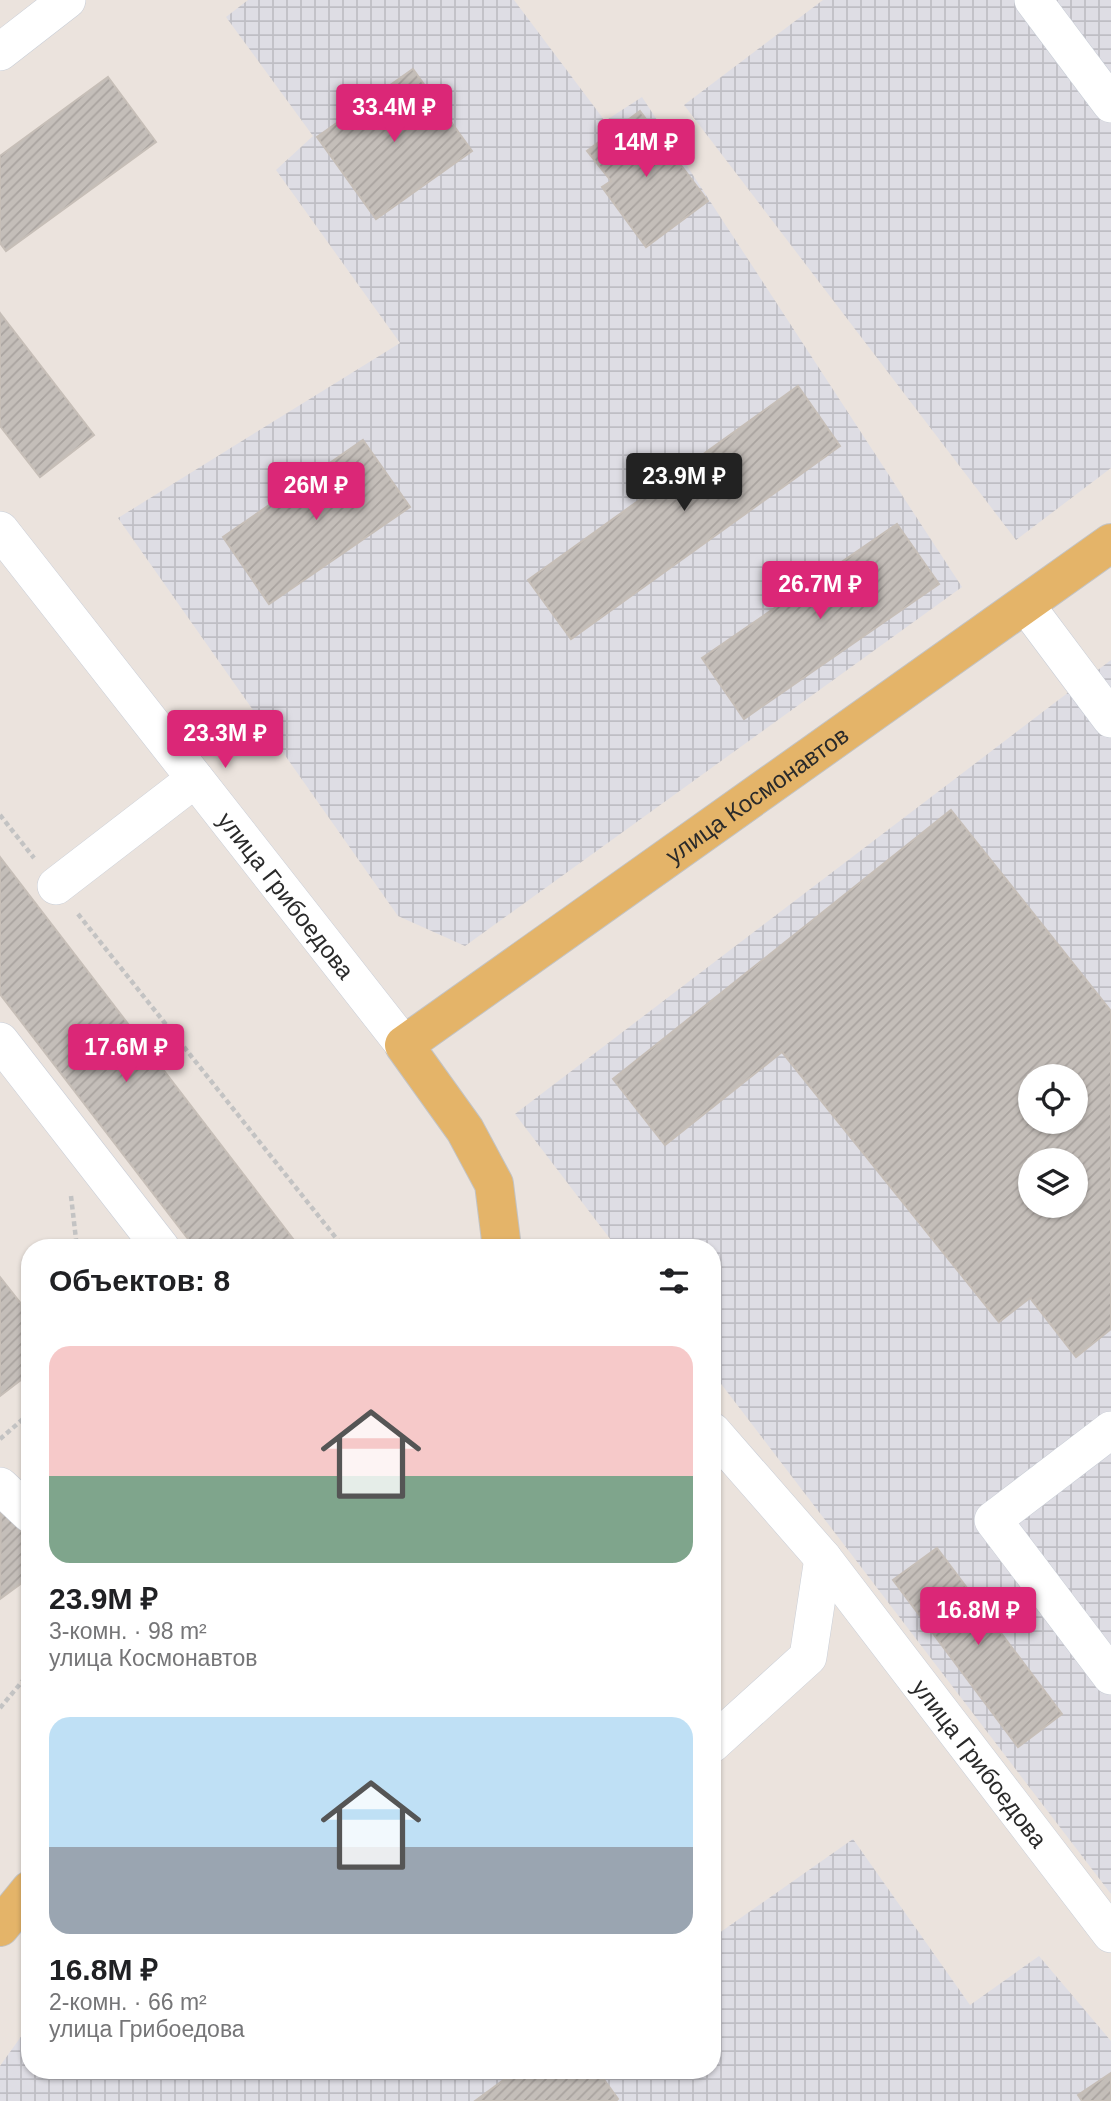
<!DOCTYPE html>
<html lang="ru">
<head>
<meta charset="utf-8">
<style>
	:root { --surface:#fff; --page:#f2f2f2; --text:#202124; --muted:#757577; --accent:#db2777 }
	body { margin:0; font-family:Helvetica,sans-serif; background:var(--page); color:var(--text); height:100vh; display:flex; flex-direction:column; font-size:26px; white-space:nowrap }
	* { box-sizing:border-box; margin:0 }
	p { font-size:23px; color:var(--muted) }
	.icon { flex:none; width:38px; height:38px; fill:none; stroke:currentColor; stroke-width:2; stroke-linecap:round; stroke-linejoin:round }
	.map { position:relative; flex:1; overflow:hidden }
	.panel { position:absolute; left:21px; top:1239px; width:700px; height:840px; display:flex; flex-direction:column; background:var(--surface); border-radius:28px; box-shadow:0 2px 5px #0004 }
	.panel>* { flex:none }
	.controls { position:absolute; left:1018px; top:1064px; display:grid; gap:14px }
	.controls a { display:grid; place-items:center; width:70px; height:70px; border-radius:50%; background:var(--surface); box-shadow:0 2px 5px #0004; font-size:35px }
	.price { position:absolute; translate:-50% -60px; padding:0 16px; border-radius:7px; background:var(--accent); color:#fff; font-size:23px; line-height:46px; filter:drop-shadow(0 2px 4px #0008) }
	.price::after { content:''; position:absolute; left:50%; top:42px; width:21px; height:16px; margin-left:-10px; background:inherit; clip-path:polygon(0 0,100% 0,50% 100%) }
	.price.active { background:#222; color:#fff }
	ul { padding:0; list-style:none }
	li { display:grid; align-content:center; gap:14px; height:371px; padding:0 28px }
	li span { display:grid; place-items:center; height:217px; border-radius:21px; color:#555 }
	li>.icon { margin-inline-start:auto }
	span .icon { width:126px; height:126px; fill:#fffc; stroke-width:1 }
	li b { font-size:30px }
	h2 { display:flex; justify-content:space-between; align-items:center; height:84px; padding:0 28px; font-size:30px }
	.map>svg:first-child { display:block }
</style>
</head>
<body>
<div class="map">
<svg width="1111" height="2101" viewBox="0 0 1111 2101">
	<defs>
		<pattern id="industrial-grid" width="8" height="8" patternUnits="userSpaceOnUse" patternTransform="scale(1.75)"><rect width="8" height="8" fill="#dedde4"/><path d="M0 4h8M4 0v8" fill="none" stroke="#bfbec4"/></pattern>
		<pattern id="building-hatch" width="6" height="6" patternUnits="userSpaceOnUse" patternTransform="scale(1.75)"><rect width="6" height="6" fill="#c4beb9"/><path d="M-1 1l2-2M0 6l6-6M5 7l2-2" fill="none" stroke="#a9a39f"/></pattern>
	</defs>
	<rect width="100%" height="100%" fill="#ebe3dd"/>
	<path fill="url(#industrial-grid)" fill-rule="evenodd" d="M248,0H514L605,121L642,97L962,587L465,946L398,916L118,518L400,343L276,170L313,136L226,17Z
		M823,0H1111V468L1016,540L684,105Z
		M1111,660V1894L712,1372V1248H617L515,1114ZM1031,1076H1076V1122H1031ZM1031,1160H1076V1206H1031Z
		M853,1839L970,2005L1039,1956L1111,2041V2101H0V2066L30,2024V2070H712V1938Z"/>
	<path fill="url(#building-hatch)" stroke="#c6beb7" stroke-width="2" fill-rule="evenodd" d="M413,69L472,151L376,219L317,137Z
		M108,77L156,142L6,251L0,243V156Z
		M640,111L708,201L646,247L602,187L611,181L587,151Z
		M0,313L94,435L40,477L0,426Z
		M798,386L840,446L571,639L528,580Z
		M363,440L410,507L269,604L223,537Z
		M897,524L939,584L744,719L702,658Z
		M951,810L1111,1011V1329L1076,1357L1030,1298L999,1322L782,1052L665,1145L613,1079ZM1031,1076H1076V1122H1031ZM1031,1160H1076V1206H1031Z
		M0,857L300,1248H195L0,994Z
		M0,1277L30,1315V1373L0,1396Z
		M1,1502L30,1543V1577L0,1599Z
		M937,1548L1062,1714L1018,1747L893,1580Z
		M517,2070H597L618,2099L616,2101H475Z
		M1111,2073V2101H1082L1078,2095Z"/>
	<g fill="none" stroke-linecap="round" stroke-linejoin="round">
		<defs>
			<g id="minor">
				<path d="M1033,0L1111,104"/>
				<path d="M0,52L67,0"/>
				<path id="s1" d="M0,530L404,1045"/>
				<path d="M1025,604L1111,719"/>
				<path d="M56,886L195,779"/>
				<path d="M0,1041L161,1248"/>
				<path d="M1111,1430L993,1520L1111,1676"/>
				<path id="s2" d="M712,1431L823,1558L1111,1934"/>
				<path d="M0,1486L30,1514"/>
				<path d="M712,1744L808,1657L823,1558"/>
			</g>
			<g id="major">
				<path id="s3" d="M502,1248L494,1184L465,1130L404,1045L1111,543"/>
				<path d="M0,1927L30,1890"/>
			</g>
		</defs>
		<use href="#minor" stroke="#c9ced7" stroke-width="38"/>
		<use href="#major" stroke="#c3c3c3" stroke-width="40"/>
		<path stroke="#c3c3c3" stroke-width="4.5" stroke-dasharray="5 3.5" stroke-linecap="butt" d="M0,815L34,858
			M78,914L344,1248
			M71,1196L77,1248
			M0,1439L30,1413
			M0,1708L30,1672"/>
		<use href="#minor" stroke="#fff" stroke-width="37"/>
		<use href="#major" stroke="#e4b469" stroke-width="38"/>
	</g>
	<g text-anchor="middle" dominant-baseline="central" stroke-width="5" stroke-linejoin="round" paint-order="stroke">
		<g font-size="24" fill="#2a2a2a" stroke="#fff">
			<text stroke="none"><textPath href="#s3" startOffset="663">улица Космонавтов</textPath></text>
			<text stroke="none"><textPath href="#s1" startOffset="464">улица Грибоедова</textPath></text>
			<text stroke="none"><textPath href="#s2" startOffset="427">улица Грибоедова</textPath></text>
		</g>
	</g>
</svg>
<div class="controls">
<a><svg class="icon" aria-label="locate" viewBox="0 0 24 24"><circle cx="12" cy="12" r="6"/><path d="M12 2v4M12 18v4M2 12h4M18 12h4"/></svg></a>
<a><svg class="icon" aria-label="layers" viewBox="0 0 24 24"><path d="M12 4l9 5-9 5-9-5zM3 14l9 5 9-5"/></svg></a>
</div>
<b class="price" style="left:394px;top:144px">33.4M ₽</b>
<b class="price" style="left:646px;top:179px">14M ₽</b>
<b class="price active" style="left:684px;top:513px">23.9M ₽</b>
<b class="price" style="left:316px;top:522px">26M ₽</b>
<b class="price" style="left:820px;top:621px">26.7M ₽</b>
<b class="price" style="left:225px;top:770px">23.3M ₽</b>
<b class="price" style="left:126px;top:1084px">17.6M ₽</b>
<b class="price" style="left:978px;top:1647px">16.8M ₽</b>
<section class="panel">
<h2>Объектов: 8<svg class="icon" aria-label="filters" viewBox="0 0 24 24"><path d="M4 7h16M4 17h16"/><circle cx="9" cy="7" r="2"/><circle cx="15" cy="17" r="2"/></svg></h2>
<ul>
<li><span style="background:linear-gradient(#f6c9c9 60%,#7fa58c 0)"><svg class="icon" aria-label="home" viewBox="0 0 24 24"><path d="M3 11l9-7 9 7M6 9v11h12V9"/></svg></span><div><b>23.9M ₽</b><p>3-комн. · 98 m²</p><p>улица Космонавтов</p></div></li>
<li><span style="background:linear-gradient(#bfe0f5 60%,#9aa5b1 0)"><svg class="icon" aria-label="home" viewBox="0 0 24 24"><path d="M3 11l9-7 9 7M6 9v11h12V9"/></svg></span><div><b>16.8M ₽</b><p>2-комн. · 66 m²</p><p>улица Грибоедова</p></div></li>
</ul>
</section>
</div>
</body>
</html>
